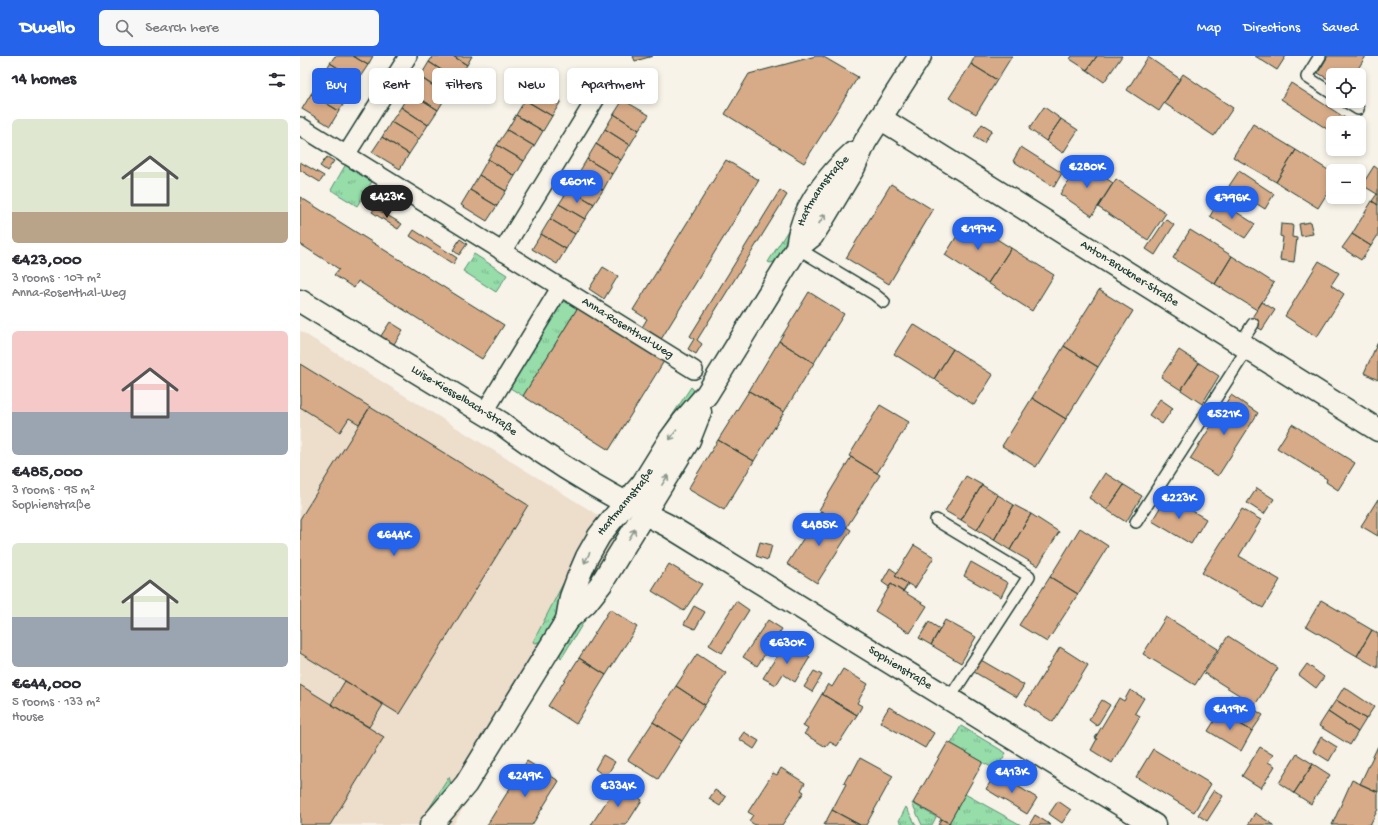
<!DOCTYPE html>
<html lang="en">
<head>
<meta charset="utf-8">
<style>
	:root { --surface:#fff; --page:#f7f7f7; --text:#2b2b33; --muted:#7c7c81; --accent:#2563eb }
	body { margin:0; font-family:"Gochi Hand",sans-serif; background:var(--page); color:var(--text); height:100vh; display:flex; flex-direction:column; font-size:15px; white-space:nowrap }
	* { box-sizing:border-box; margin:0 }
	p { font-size:13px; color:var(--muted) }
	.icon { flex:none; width:22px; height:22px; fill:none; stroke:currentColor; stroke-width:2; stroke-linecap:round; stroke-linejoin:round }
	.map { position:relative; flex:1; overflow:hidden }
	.drawer { display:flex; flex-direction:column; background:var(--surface); width:300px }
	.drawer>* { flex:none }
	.hud { position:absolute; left:12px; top:12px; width:380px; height:36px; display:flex; gap:8px }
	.controls { position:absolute; left:1026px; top:12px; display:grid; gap:8px }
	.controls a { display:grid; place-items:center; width:40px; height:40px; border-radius:6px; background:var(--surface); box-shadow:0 2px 6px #0003; font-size:20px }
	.price { position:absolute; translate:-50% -34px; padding:0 9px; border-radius:14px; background:var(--accent); color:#fff; font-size:13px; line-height:26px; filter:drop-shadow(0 1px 2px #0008) }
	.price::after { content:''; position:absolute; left:50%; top:24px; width:12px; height:9px; margin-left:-6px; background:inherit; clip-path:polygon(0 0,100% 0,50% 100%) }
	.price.current { background:#222; color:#fff }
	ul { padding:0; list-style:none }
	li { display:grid; align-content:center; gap:8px; height:212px; padding:0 12px }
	li span { display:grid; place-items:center; height:124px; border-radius:6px; color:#555 }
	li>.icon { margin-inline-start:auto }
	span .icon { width:72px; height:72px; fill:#fffc; stroke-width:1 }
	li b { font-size:17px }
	h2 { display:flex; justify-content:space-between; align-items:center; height:48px; padding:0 12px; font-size:17px }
	.tag { padding:0 14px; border-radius:6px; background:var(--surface); box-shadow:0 2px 6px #0003; font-size:14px; line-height:36px }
	.tag.current { background:var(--accent); color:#fff }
	header { display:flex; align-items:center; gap:24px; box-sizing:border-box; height:56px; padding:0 20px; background:var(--accent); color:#fff }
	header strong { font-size:19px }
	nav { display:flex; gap:22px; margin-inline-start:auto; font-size:14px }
	.search { width:280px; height:36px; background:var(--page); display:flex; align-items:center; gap:10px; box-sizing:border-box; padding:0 14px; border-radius:6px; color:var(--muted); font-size:15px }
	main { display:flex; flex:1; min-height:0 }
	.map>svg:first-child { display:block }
</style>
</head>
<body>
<header>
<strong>Dwello</strong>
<div class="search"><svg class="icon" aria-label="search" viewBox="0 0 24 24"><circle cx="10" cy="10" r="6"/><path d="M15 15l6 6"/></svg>Search here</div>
<nav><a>Map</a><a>Directions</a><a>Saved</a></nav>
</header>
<main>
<section class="drawer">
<h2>14 homes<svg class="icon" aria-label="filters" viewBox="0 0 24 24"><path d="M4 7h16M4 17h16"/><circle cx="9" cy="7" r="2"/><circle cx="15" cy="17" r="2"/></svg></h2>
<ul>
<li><span style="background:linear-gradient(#dfe7d0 75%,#b9a48a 0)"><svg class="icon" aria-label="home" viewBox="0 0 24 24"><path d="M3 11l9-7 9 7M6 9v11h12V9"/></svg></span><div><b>€423,000</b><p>3 rooms · 107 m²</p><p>Anna-Rosenthal-Weg</p></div></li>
<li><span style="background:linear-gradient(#f6c9c9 65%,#9aa5b1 0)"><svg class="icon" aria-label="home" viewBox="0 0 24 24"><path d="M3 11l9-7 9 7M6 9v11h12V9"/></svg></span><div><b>€485,000</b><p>3 rooms · 95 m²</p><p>Sophienstraße</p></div></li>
<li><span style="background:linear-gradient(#dfe7d0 60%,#9aa5b1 0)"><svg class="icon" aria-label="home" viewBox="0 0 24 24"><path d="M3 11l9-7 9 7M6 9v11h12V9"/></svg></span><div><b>€644,000</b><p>5 rooms · 133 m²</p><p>House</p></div></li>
</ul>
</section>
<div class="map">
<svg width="1078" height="769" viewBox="0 0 1078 769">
	<defs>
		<pattern id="grass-tufts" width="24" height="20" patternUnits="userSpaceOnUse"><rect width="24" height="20" fill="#96ddaa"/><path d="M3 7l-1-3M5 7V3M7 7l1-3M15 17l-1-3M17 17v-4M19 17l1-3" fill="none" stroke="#7ab48b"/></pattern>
	</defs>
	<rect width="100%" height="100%" fill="#f7f3e8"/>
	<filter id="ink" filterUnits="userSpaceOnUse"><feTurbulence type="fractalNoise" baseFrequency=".025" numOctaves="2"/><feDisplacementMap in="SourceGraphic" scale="8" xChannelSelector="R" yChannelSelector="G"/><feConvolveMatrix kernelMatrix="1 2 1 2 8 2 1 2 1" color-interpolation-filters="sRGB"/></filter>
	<g filter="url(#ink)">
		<path fill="#edddcb" d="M0,275L327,477L153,769H0Z"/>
		<path fill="url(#grass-tufts)" stroke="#5a8d6f" d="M46,108L73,124L57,150L31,134Z
			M492,168L495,170L478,205L470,207L468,206Z
			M174,198L207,219L196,236L163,215Z
			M266,245L280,248L223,340L207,330L258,249Z
			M391,331L393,333L395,340L358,394L352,390Z
			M269,516L262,547L243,585L235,587L233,586Z
			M282,562L285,564L261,603L259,595Z
			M661,670L706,697L696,714L651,688Z
			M149,721L152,731L125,759Z
			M665,738L721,769H653L649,767Z
			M612,747L636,761L632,769H622Z
			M606,751L616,769H605L599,765Z"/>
		<path fill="#d7ab88" stroke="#1f3d34" d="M35,0H53L68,9L58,24L30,7Z
			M53,0H73L68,9Z
			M133,0H153L167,9L157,24L129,6Z
			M153,0H172L167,9Z
			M333,0H353L335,5Z
			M516,0H522L558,21L504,107L425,58L449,18Z
			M675,0H712L697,24L671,8Z
			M772,0H797L787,14L770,3Z
			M797,0H822L804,26L787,14Z
			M955,0H986L977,14Z
			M1028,0H1066L1054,19H1033V26L1018,17Z
			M848,1L880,23L859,55L827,34Z
			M129,6L157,24L147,39L120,21Z
			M30,7L58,24L49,40L21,23Z
			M671,8L697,24L676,58L649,42Z
			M883,18L933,52L914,80L864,47Z
			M120,21L147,39L138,54L110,36Z
			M21,23L49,40L39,55L11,38Z
			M991,27L1053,67H1033V77L981,43Z
			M235,28L261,45L252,60L225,44Z
			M110,36L138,54L128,69L101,51Z
			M11,38L39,55L30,70L2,53Z
			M225,44L252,60L243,75L216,59Z
			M323,44L349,59L339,74L314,58Z
			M101,51L128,69L119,83L91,66Z
			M744,51L761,63L746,85L729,73Z
			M314,58L339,74L330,89L305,73Z
			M216,59L243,75L234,90L207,74Z
			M761,63L778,74L763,97L746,85Z
			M91,66L119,83L109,98L82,81Z
			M682,68L692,74L684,87L674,81Z
			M953,68L996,94L976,126L933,101Z
			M305,73L330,89L321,104L296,88Z
			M207,74L234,90L224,105L197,89Z
			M82,81L109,98L100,113L72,96Z
			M296,88L321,104L312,118L287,103Z
			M197,89L224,105L215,120L188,103Z
			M721,91L762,117L754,131L713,105Z
			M996,94L1033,117V128L1018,152L976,126Z
			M27,101L34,105L27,115L20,110Z
			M188,103L215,120L206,135L179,119Z
			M287,103L312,118L303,134L278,118Z
			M426,104L459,124L360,285L341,273L347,263L333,254Z
			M0,106L24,120L20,126L0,114Z
			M781,106L813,127L792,160L760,138Z
			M1074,110L1078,113V149L1072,145L1077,138L1062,129Z
			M939,115L974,138L965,153L929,130Z
			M278,118L303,134L294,148L269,133Z
			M179,119L206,135L197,150L170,134Z
			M816,123L866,157L848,184L798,151Z
			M591,128L633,154L589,228L546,202Z
			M269,133L294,148L285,163L259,148Z
			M170,134L197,150L187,165L161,149Z
			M480,134L487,139L397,284L402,288L396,298L388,293L394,283L390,280Z
			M0,141L204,269L182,303L58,225L54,232L34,219L39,213L0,188Z
			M919,145L955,168L945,182L910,160Z
			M1072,145L1078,149V179L1071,190L1052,178Z
			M259,148L285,163L275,178L250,163Z
			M75,152L102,168L98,173L72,156Z
			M250,163L275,178L266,193L241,178Z
			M866,163L874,169L855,199L846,193Z
			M667,164L711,192L688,227L645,199Z
			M1010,166L1013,178L1001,180L999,168Z
			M981,168L993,169L992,181L997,182L994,206L980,204L983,181L980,180Z
			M114,174L157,202L153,208L110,180Z
			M890,174L932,200L915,228L873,202Z
			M241,178L266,193L257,208L232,193Z
			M1052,178L1071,190L1061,204L1042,192Z
			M160,183L167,188L159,199L153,194Z
			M711,192L754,219L732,255L688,227Z
			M932,200L974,227L957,254L915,228Z
			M1019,205L1039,217L1031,229L1044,238L1017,281L985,260Z
			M303,211L318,220L304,243L289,233Z
			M799,234L833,255L798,311L764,290Z
			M509,236L544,258L514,307L479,285Z
			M962,246L975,254L962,274L949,266Z
			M280,248L366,302L309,394L223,340Z
			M90,266L103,274L92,291L79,283Z
			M613,268L653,293L634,323L594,298Z
			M479,285L514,307L484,356L449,335Z
			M1078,286V324L1064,317Z
			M764,290L798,311L766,363L732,342Z
			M653,293L693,319L674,349L634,323Z
			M879,294L899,307L881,334L861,321Z
			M899,307L919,320L902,348L881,334Z
			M0,308L70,351L59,368L49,362L40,376L0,351Z
			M449,335L484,356L454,405L418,384Z
			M931,339L958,357L918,420L890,403Z
			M732,342L766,363L736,411L702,390Z
			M860,343L873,352L862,368L849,359Z
			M580,349L609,366L577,417L549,400Z
			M70,351L228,449L99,658L0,597V463Z
			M992,368L1055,407L1038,434L1026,426L1027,423L977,392Z
			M418,384L454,405L424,454L388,433Z
			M551,401L580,419L546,472L519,454Z
			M805,417L824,429L807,454L789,442Z
			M666,420L682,429L661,464L645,455Z
			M682,429L698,439L677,474L661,464Z
			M824,429L842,440L826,466L807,454Z
			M957,432L974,443L964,458L947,447Z
			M698,439L714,449L694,484L677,474Z
			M867,440L906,463L891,488L852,465Z
			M1078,443V480L1061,470Z
			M714,449L731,458L710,494L694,484Z
			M942,453L961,464L939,500L980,524L963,552L902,517Z
			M521,455L551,474L517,527L487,508Z
			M731,458L759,476L738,510L710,494Z
			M780,472L808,490L778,538L750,521Z
			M460,486L472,489L468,504L456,500Z
			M614,489L634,501L615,532L595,520Z
			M671,506L708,527L701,541L664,520Z
			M369,508L402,528L384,555L352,535Z
			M590,512L597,517L595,520L608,528L603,536L591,528L589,531L582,526Z
			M750,521L778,538L747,586L719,569Z
			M591,528L627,550L610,577L575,555Z
			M1021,544L1072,574L1057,600L1006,570Z
			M436,545L449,554L422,597L409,589Z
			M394,550L405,556L395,573L384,568Z
			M310,553L337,571L306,619L279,602Z
			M866,561L918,593L895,629L843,598Z
			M468,564L482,573L457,610L443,601Z
			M645,564L676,581L661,607L631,589Z
			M629,566L640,573L631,589L619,582Z
			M1072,574L1078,577V612L1057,600Z
			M928,580L978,612L955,649L904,617Z
			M486,586L510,601L495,626L483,618L476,629L463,622Z
			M760,591L788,609L753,666L725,648Z
			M397,598L426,617L405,649L376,630Z
			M279,602L306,619L276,668L248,650Z
			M681,604L724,629L717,641L674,616Z
			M1007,608L1024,621L1016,632L999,619Z
			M543,613L568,628L557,647L562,650L557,659L522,638L528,628L532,631Z
			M514,615L522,619L512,636L504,631Z
			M45,625L83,649L69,671L31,648Z
			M0,629L84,681L30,769H0Z
			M376,630L405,649L382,685L353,666Z
			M1044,631L1074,651L1066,663L1036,644Z
			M830,634L844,642L835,657L840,660L812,707L791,694L797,683L795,682L819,642L824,645Z
			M522,638L557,659L537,690L530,686L526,691L504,678L508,673L503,670Z
			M931,639L963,659L952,675L920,656Z
			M802,644L810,649L797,670L789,664Z
			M1036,644L1066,663L1058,676L1028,656Z
			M589,651L634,677L625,692L580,666Z
			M920,656L952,675L941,695L908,675Z
			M1028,656L1058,676L1050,689L1019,670Z
			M353,666L382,685L358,723L328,704Z
			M444,676L459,685L454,693L439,683Z
			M1021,681L1037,691L1029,705L1013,695Z
			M648,686L683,706L649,767L613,747Z
			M1078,690V736L1060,728Z
			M960,691L973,699L968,706L975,710L961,732L942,720Z
			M853,693L911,728L894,756L836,721Z
			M997,698L1013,708L994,737L979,727Z
			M303,699L315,706L306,721L295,713Z
			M560,702L593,720L566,769H560L532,754L546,728L544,727L549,718L551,719Z
			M227,705L259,725L232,769H187Z
			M1013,708L1030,719L1011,748L994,737Z
			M481,712L505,727L501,734L504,736L482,769H455L449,765L453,759L448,756L473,717L477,719Z
			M696,717L737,742L727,758L686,733Z
			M1052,724L1078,736V753L1070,769H1032Z
			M318,728L342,744L326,769H291Z
			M415,734L426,741L420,750L409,743Z
			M914,734L923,740L907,765L898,759Z
			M758,745L771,754L762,767L749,758Z
			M532,754L560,769H524Z
			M955,757L974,769H948Z
			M735,759L751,769H729Z
			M641,763L653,769H638Z"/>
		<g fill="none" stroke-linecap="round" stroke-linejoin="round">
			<defs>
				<path id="service" d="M1020,0L1007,21L1033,38
					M1045,45L1058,53
					M497,192L574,238L584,246
					M940,288L953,268
					M636,464L729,520L649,643
					M836,466L948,292"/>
				<g id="pedestrian">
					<path id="s1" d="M0,70L394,314"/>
					<path d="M46,99L108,0"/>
					<path d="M202,196L298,39L286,31"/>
					<path d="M184,357L260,232"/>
				</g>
				<g id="minor">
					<path id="s2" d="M580,62L1078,374"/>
					<path id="s3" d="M0,245L201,367C240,397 283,424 326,447"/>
					<path id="s4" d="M345,458L367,469L854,769"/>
				</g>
				<g id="tertiary">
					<path id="s5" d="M497,191C498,185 499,178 501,172C508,145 533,115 553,97"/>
					<path id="s6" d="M267,564L271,541L278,522L287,501L299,480L310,466L343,427L369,385L383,366L407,338L497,192L512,180L521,166L554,111L565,86L620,0"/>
					<path d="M131,769L166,728L267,564L286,547L301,528L389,384L400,356"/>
				</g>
			</defs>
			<use href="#service" stroke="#1f3d34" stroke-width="14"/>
			<use href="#pedestrian" stroke="#1f3d34" stroke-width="20"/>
			<use href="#minor" stroke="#1f3d34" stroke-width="25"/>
			<use href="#tertiary" stroke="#1f3d34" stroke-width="25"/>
			<use href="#service" stroke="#f7f3e8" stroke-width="11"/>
			<use href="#pedestrian" stroke="#f7f3e8" stroke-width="17"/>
			<use href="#minor" stroke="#f7f3e8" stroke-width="22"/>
			<use href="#tertiary" stroke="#f7f3e8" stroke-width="22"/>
		</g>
		<defs><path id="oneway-shaft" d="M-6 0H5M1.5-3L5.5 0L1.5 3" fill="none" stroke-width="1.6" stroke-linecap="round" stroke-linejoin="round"/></defs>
		<g stroke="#8b988e">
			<use href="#oneway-shaft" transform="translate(522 163) rotate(-57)"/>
			<use href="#oneway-shaft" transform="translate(373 379) rotate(126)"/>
			<use href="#oneway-shaft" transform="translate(365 424) rotate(-58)"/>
			<use href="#oneway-shaft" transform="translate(332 478) rotate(-58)"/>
			<use href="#oneway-shaft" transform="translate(287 502) rotate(117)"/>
		</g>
	</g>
	<g text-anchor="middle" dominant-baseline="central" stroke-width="4" stroke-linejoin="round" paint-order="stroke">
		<g font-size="12" fill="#1f3d34" stroke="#f7f3e8">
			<text stroke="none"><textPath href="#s5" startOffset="63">Hartmannstraße</textPath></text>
			<text stroke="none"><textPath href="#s2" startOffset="294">Anton-Bruckner-Straße</textPath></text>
			<text stroke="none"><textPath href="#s1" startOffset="385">Anna-Rosenthal-Weg</textPath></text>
			<text stroke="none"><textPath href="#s3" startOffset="192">Luise-Kiesselbach-Straße</textPath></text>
			<text stroke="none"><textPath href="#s6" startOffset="134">Hartmannstraße</textPath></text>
			<text stroke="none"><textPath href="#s4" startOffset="298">Sophienstraße</textPath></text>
		</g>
	</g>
</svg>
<div class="controls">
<a><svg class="icon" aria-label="locate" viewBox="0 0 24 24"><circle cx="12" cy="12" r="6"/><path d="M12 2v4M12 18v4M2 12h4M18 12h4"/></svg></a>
<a>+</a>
<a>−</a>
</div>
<b class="price" style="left:787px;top:133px">€280K</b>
<b class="price" style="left:277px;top:148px">€601K</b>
<b class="price current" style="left:87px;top:163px">€423K</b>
<b class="price" style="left:932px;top:164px">€796K</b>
<b class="price" style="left:678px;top:195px">€197K</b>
<b class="price" style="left:924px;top:380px">€521K</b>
<b class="price" style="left:879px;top:464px">€223K</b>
<b class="price" style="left:519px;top:491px">€485K</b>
<b class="price" style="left:94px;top:501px">€644K</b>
<b class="price" style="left:487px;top:609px">€630K</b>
<b class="price" style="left:930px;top:675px">€419K</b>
<b class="price" style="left:712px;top:738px">€413K</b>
<b class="price" style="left:225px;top:742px">€249K</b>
<b class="price" style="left:318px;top:752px">€334K</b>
<div class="hud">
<a class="tag current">Buy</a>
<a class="tag">Rent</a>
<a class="tag">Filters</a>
<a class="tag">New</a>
<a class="tag">Apartment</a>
</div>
</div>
</main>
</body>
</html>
